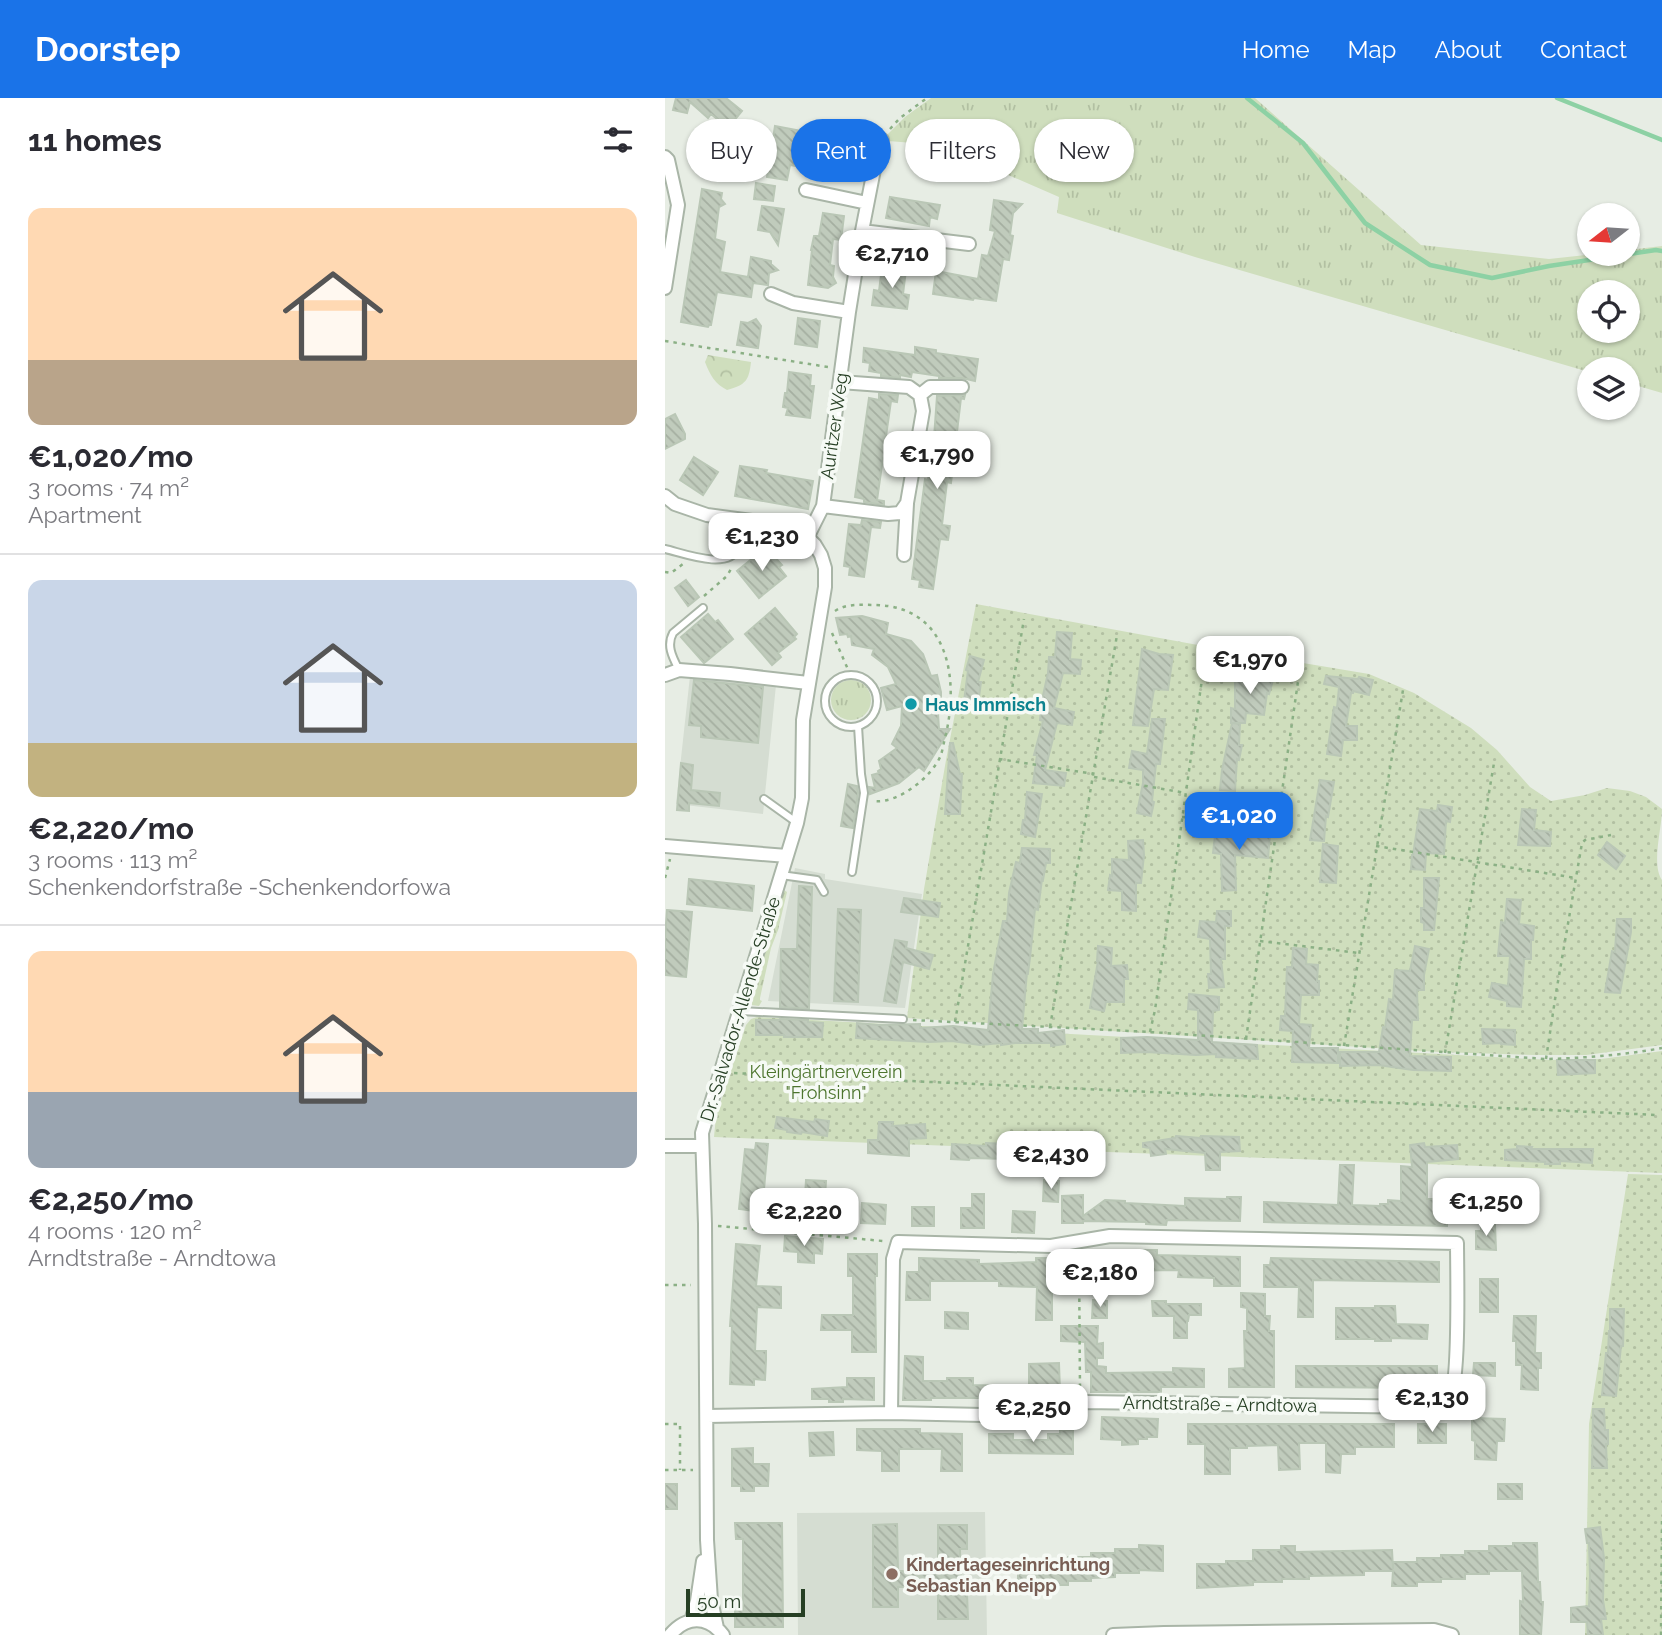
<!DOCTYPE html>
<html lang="en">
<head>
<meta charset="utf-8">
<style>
	:root { --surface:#fff; --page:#f2f2f3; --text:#2b2b33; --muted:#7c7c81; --line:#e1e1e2; --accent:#1a73e8 }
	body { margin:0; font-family:Raleway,sans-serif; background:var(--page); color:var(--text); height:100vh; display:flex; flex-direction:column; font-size:26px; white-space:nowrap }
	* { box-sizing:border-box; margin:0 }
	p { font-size:23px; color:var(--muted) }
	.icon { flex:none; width:38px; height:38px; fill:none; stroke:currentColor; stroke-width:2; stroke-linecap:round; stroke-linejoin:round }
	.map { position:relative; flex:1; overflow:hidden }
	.panel { display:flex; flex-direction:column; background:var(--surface); width:665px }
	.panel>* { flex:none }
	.guide { position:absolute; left:21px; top:21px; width:665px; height:63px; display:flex; gap:14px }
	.needle { width:46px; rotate:253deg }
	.tools { position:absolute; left:912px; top:105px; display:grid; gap:14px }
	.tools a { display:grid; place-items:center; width:63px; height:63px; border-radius:50%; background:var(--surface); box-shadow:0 2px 5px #0004; font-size:35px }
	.scale { position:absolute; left:21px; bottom:18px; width:119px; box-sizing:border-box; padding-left:7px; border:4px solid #263f24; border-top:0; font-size:19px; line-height:24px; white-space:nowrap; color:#263f24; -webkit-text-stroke:5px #f6faf5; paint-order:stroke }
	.price { position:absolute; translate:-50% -60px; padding:0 16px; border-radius:14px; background:#fff; color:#222; font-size:23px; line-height:46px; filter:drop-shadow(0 2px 4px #0008) }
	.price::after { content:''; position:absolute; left:50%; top:42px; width:21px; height:16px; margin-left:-10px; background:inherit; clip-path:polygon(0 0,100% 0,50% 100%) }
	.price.current { background:var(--accent); color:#fff }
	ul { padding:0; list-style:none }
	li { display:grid; align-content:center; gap:14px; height:371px; padding:0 28px }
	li+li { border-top:2px solid var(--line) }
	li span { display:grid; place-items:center; height:217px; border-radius:14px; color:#555 }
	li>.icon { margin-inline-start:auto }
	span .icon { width:126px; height:126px; fill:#fffc; stroke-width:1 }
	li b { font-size:30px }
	h2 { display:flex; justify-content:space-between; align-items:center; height:84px; padding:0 28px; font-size:30px }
	.pill { padding:0 24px; border-radius:32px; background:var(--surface); box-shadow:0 2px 5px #0004; font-size:24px; line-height:63px }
	.pill.current { background:var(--accent); color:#fff }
	header { display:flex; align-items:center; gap:42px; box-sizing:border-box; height:98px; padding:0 35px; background:var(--accent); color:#fff }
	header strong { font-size:33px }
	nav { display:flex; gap:38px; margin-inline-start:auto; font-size:24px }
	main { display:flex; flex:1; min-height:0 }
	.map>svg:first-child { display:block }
</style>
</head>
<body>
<header>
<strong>Doorstep</strong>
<nav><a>Home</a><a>Map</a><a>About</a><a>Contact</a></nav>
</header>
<main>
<section class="panel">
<h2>11 homes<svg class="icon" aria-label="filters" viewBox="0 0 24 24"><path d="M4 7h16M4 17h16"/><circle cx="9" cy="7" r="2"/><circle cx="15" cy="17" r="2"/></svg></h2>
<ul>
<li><span style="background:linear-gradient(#ffd9b3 70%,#b9a48a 0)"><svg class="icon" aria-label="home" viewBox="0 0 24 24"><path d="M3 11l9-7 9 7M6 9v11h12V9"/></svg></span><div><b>€1,020/mo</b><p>3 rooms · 74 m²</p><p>Apartment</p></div></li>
<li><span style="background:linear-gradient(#c9d6e8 75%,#c2b280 0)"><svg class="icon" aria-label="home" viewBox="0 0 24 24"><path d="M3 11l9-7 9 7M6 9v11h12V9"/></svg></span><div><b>€2,220/mo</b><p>3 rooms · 113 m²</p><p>Schenkendorfstraße -Schenkendorfowa</p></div></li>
<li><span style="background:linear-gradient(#ffd9b3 65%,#9aa5b1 0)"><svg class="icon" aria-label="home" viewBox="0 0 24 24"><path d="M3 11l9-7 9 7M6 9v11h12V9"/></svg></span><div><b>€2,250/mo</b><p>4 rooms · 120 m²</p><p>Arndtstraße - Arndtowa</p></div></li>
</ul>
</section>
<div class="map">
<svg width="997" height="1537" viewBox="0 0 997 1537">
	<defs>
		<pattern id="grass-tufts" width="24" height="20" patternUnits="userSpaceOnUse" patternTransform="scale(1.75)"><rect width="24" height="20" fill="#cfdebd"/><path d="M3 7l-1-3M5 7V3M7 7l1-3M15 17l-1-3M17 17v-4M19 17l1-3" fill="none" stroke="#b2c0a2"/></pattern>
		<pattern id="forest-crowns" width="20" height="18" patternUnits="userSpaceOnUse" patternTransform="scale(1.75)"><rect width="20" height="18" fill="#cfdebd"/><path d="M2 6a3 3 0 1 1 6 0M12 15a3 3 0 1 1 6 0" fill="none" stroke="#b2c0a2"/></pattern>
		<pattern id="garden-dots" width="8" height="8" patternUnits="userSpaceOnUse" patternTransform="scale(1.75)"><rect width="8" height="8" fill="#cfdebd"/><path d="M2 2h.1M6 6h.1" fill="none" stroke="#b2c0a2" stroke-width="1.8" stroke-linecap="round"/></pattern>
		<pattern id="building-back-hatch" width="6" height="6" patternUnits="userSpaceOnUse" patternTransform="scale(1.75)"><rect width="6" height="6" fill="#c0cbbc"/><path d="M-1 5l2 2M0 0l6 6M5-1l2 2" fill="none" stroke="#a5afa1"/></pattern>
	</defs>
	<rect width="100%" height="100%" fill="#e7ede4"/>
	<path fill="#d5ddd2" d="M25,578L111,587L98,716L11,706Z
		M130,770L160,776V781L257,796L240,910L103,903Z
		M320,1414L322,1537H133L132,1415Z"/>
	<path fill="url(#grass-tufts)" fill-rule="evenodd" d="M266,0H590L756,147L884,161L930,156H962L963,152L997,148V295L963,285L962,271H924V274L530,159L392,115L394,99L274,47L223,43L221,38L240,19ZM924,194H962V233H924Z
		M166 602a20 20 0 1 1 40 0a20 20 0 1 1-40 0Z
		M119,792L122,794L113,832L106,850L95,900V902L97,903L94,908L86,907L83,902L117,793Z"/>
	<path fill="url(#forest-crowns)" d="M43,257L86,264C84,282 81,287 62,292C50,286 45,277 40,264Z"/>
	<path fill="url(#garden-dots)" d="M311,506L560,552L704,576L749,595L806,630L832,652L865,689L886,703L920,697L942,690L965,693L981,699L997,711C997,731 986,766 997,782V947L921,957H871L774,954L242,920L259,791L281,662Z
		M92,919L886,962L936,961L997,953V1075L49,1039L51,1018L81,927L86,921Z
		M963,1076L997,1077V1537H920L924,1326Z"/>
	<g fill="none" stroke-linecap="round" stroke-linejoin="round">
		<path stroke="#8dd1a4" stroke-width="4.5" d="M582,0L638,45L700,125L765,167L827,180L884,168L991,152L997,153
			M892,0L997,42"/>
	</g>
	<path fill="url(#building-back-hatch)" stroke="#bac7b6" stroke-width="2" d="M11,0H61L77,13L63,30L46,16L43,20L25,4L22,15L8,12Z
		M110,28L142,34L141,42L191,50L183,58L180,70L156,68V72L125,67L122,82L102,79Z
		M59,51L80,55L75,81L54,76Z
		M91,85L110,88L108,103L89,101Z
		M37,91L57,95L56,101L60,106L54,109L50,141L60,144L55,174L83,179L86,159L106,163V166L113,172L104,175L103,187L88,185L86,199L52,194L46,227H44L43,229L16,224Z
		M225,99L275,107L272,121L265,119L264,128L221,120Z
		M329,102L357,106L348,115L345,137L348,138L344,162L338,161L331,203L309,200L308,202L268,196L271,173L313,181L317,157L323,158L330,133L325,132Z
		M97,108L119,111L113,147L105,134L93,132Z
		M158,115L179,118L176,142L168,141L165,167L169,168L168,179L171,185L163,190L143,187L147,152H146L149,138H154Z
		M217,169L241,172L238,196L244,197L242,211L207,207L209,192L214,193Z
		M133,220L155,223L152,249L130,246Z
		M91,221L96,228L93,250L72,247L76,224L83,225Z
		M250,249L271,252V255L313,261L310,283L297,280H274V278L247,274L246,279L235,277V280L216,278V275L204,273L205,265L198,264L199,250L250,257Z
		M124,274L146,277L145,288H149L145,320L121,317L123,310L118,309L120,295H122Z
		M214,296L233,297L232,304L226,303L220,345L222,346L220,360H218L212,402L219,403V407L199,404V401L190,399L204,300L214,302Z
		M300,297L299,301L296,300L286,385L282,384L277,427L285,428L283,442L275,441L268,491L254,489L255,482L247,481L260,381L263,382L269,340L272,298Z
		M10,316L20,336V341L0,351V321Z
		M29,359L53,374L38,397L15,382Z
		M75,368L102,372L101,375L148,383L143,411L70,398Z
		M197,422L216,424L215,430L206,429L199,479L184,477L185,469L179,468L184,426L196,427Z
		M99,451L105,459L108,457L117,467L114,469L121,478L94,500L72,473Z
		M21,482L34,499L23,508L10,490Z
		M110,510L132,536L129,539L131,541L113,555L116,559L107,567L80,536Z
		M43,516L50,524L53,522L68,541L39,565L16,539Z
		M197,518L223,525L221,536L246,543L258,556L266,578L272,577L276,594V599L272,600L274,631H285L259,673L254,669L234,685L205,696L204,689L210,690L207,677L214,675L213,673L216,671L214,663L232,650L227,646L236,628L237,608L222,612L216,590L231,586L223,569L207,557L209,551L187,547L186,538L183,539L182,536L175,537L171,520Z
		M392,534L407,535L405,561L416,562L415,576L398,575L389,610L409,614L407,627L392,625L380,672L401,675L399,688L368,685L372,657H369L378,623L375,622L377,602L383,575L384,559H390Z
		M477,551L494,556L508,557L503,592L489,591L483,628L468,627Z
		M305,558L319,562L313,584H316L314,599L309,598L305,612L298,611L303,573L301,572Z
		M570,575H582L608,582L604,596L602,595L599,617L581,615L580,625H566V610L570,611Z
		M661,578L693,581L694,579L708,582L704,597L688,593V595H686L681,628H692V642H678L676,658L662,656L669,609L672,610L674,589L659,586Z
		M29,582L98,589L93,645L36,639V628L24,627Z
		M487,621H500L495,666H491L487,703L489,704L486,718L472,715L478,685V672L464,670L467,653L482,656Z
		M567,625L575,626L574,647H577L574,662L572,661L570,693L555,692L557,672Z
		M285,645H288L295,676H297L295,716H280Z
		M16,665L28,667L26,692L55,695L54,708L24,705V713L12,712Z
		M655,682L669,684L663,719L661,718L659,743L645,742Z
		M183,686L192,688L193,695L188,730L176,728Z
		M362,694L377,696L370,739L356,736L358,722H360Z
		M773,707L787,709L785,724L781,723L779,756L761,755L760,772L746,771L747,757H748L755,711L772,713Z
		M857,711L871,712L869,732L886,734L885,748L853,747Z
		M570,727L582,728V735L605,737L603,760L570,757L571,792L557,793L556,756L548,755L550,738L570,737Z
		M478,742L479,757L476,785H471V813L457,812V793L443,792L445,777L447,778V761L464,762L463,743Z
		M942,744L960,758L951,771L933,757Z
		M658,746L673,748L671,785L655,784Z
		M357,750L385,751V765H381L378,782L377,781L373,812L370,811L365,860L363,875L362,874L357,931H373V935L399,932L400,946L386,948V945H350L336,947V945L315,947L287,943L264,944L191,940L192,925L213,927L255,926V930L288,928L323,932L328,876L338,823H342L344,795L351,764L355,765Z
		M759,780H774L769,832H759V825L756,824V810H759Z
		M24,781L89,788L87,813L22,806Z
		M134,788L147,789L144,911L115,909L116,851H132Z
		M239,800L275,805L273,819L236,814Z
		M842,801L856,802L854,826L869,828L868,842H866V861H859L856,909L842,908V903L824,899L827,885L843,888L845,858H833L836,824L840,825Z
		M173,811L196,812L193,904L169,903Z
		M2,812L27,814L21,879L0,877V839Z
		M552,813H566V828H560V861H556L559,889L544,890L543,876H546L545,841L533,839L535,823L551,824Z
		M952,821H966V834L955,895L940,894L947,853L950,854Z
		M230,842L242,844L241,850L268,857L264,871L238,864L231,905L219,903Z
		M433,848L447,850L446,868L462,867L463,881H459V904H441L439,913L425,910L433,863H432Z
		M750,848L764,851L759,877V892H752L753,922H747L745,958L786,959V973L748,972L713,967L675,968V954H714L718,929L720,930L724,901L728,902L730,872L745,873Z
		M628,850L642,851L641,866L653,867L652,883H654V897H636L634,926L646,927L644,950H673V965L627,964L628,933L615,932L616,918H620L622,869H627Z
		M524,896L554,899V912L548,913L547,944L592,947L593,961L551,959V956L531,957L481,954L456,955V940L482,939L533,942V912L523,911Z
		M115,921L143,922V924L158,925L157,939H119V937H91V922H114Z
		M817,931L850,932V947L836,946V945L818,946Z
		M892,962H930V975L893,977Z
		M112,1019L149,1024L150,1021L164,1023L162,1038L137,1034L136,1036L122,1034V1032L110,1030Z
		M214,1024H228L227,1028L260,1026L261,1040L244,1041V1058L203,1055V1042H213Z
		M391,1034H406V1036L433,1034L434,1049L391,1048Z
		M511,1038L536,1040V1038L574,1039L575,1053L555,1054V1072H541L540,1055L500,1051L501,1056L486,1058L485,1050L478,1049V1045L510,1040Z
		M91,1045L103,1046L97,1114L74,1111L80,1051L90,1052Z
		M321,1045L343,1046V1061L305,1060L304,1062L286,1061L287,1046L321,1048Z
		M759,1045L760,1049L792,1047L793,1061L762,1064V1101H783L782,1128L599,1124V1104L673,1107L675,1067H689L687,1107L715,1108V1106H723V1102L736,1103V1068L747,1069L745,1047Z
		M852,1048L867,1049L866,1051H928L927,1065L895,1063V1066H880V1064L840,1062V1052L852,1051Z
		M141,1082L161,1083L159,1116L139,1115Z
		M379,1082L394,1083L393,1104L378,1103Z
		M307,1096H319V1130H296V1110H307Z
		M418,1097V1118L440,1102L460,1103V1105L520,1108V1100L562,1101V1099H576L575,1123L502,1122L501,1127L481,1126V1124L418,1123V1125H397V1098Z
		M197,1105L221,1107L220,1126L196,1125Z
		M247,1109H269V1128H247Z
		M348,1113L370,1114L369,1135L347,1134Z
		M816,1126L830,1127L831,1152L811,1151V1133H816Z
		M120,1138L158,1141L157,1156L149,1155V1165L133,1164V1154L119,1153Z
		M71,1146L95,1148L91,1188L116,1189V1210L92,1209L90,1253H101V1262L100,1282L89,1281V1287L65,1286L67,1228H65Z
		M472,1152H492V1157L575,1159V1188H549V1180L513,1179L514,1172L445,1173L419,1171L420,1156L446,1157V1160L472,1161Z
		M183,1156H212V1178H210L211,1254H187V1232H156L157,1217H188V1178H183Z
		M254,1160L314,1162V1166L371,1164V1160H392L391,1172L411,1173V1191L387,1190V1222H371L372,1189L334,1188V1183H265V1202H241L242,1174H254Z
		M606,1160L774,1164V1184L648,1182V1219H633L634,1189H599V1167H605Z
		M815,1181H833V1214H815Z
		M576,1195L600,1196V1218H605L604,1233H609V1289H564V1271L580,1270L579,1233H582V1210L576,1209Z
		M428,1202L442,1203V1220H427Z
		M487,1203H501V1206H536V1217H524L523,1223H522V1240H509V1218H488Z
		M710,1208H730L731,1226L763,1227L762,1241L726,1240V1243H710V1241H671V1210H710Z
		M945,1211H959L958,1248H956L951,1298L937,1297L941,1255H943L944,1233H945Z
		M280,1214L303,1215V1231L280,1230Z
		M849,1218H871L870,1255H876V1270H873V1292L856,1291L857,1267H851V1243H848Z
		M396,1228H433L432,1246L438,1245V1260H432V1268L441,1269V1275L508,1274V1270L539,1271V1289H496V1294H426V1274H421L420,1244L396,1243Z
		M240,1258L258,1259V1283H282V1280H308V1287L348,1288V1304H327V1300H266V1302H238Z
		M394,1265L395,1294L364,1295V1266Z
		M809,1265H830V1278L808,1277Z
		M631,1268H772V1290L631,1289Z
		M182,1280H209V1302L178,1301V1304H164V1301H147V1291L182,1289Z
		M928,1311H939L940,1332H943V1346H941L942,1370H927Z
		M437,1319L493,1321L492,1339H482V1341H473V1346L457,1347V1342L436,1341Z
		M807,1320L840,1321L839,1343H832L831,1362L810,1361V1343L807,1342Z
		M523,1326H729V1349H690V1356H676L675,1375L661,1374V1345H634L635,1371L614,1372L613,1347L582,1348V1350H565V1376H540V1346H523Z
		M753,1326H781V1345H753Z
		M192,1331H255V1335L297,1336V1373H276L277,1351H234V1373H217V1353L192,1352Z
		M395,1332H408V1356L324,1355V1336H348V1342H383V1336H395Z
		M168,1334L169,1357L145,1358L144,1335Z
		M88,1350V1366H104L103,1388H89V1393H76V1388H67V1351Z
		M0,1386H12V1411H0Z
		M833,1386H857V1401H833Z
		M70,1425H117L118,1529H70V1512H78V1441H71Z
		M232,1426L233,1473H273V1427H302V1451H295L296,1496H302L303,1521H273V1489H233V1509H208V1427Z
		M935,1429L939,1460L938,1502L941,1521H936L938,1537H923L922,1524H906V1510L924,1508L925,1477L924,1445H922L920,1431Z
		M848,1445H872L873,1484H875L876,1504H878L876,1537H855V1503L858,1504L857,1473H824V1476H800V1481H776V1484H752V1488H727L728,1473H699V1477L644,1478V1481H617V1484H588V1487L532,1490V1466H561V1463H588V1452H616V1448H630V1454L727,1452L728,1471V1464H752V1460H776V1457H800V1453H824V1448H848Z
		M474,1447L498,1448V1473L474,1472V1475H450V1479L426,1480V1483H403V1487H378V1491H353V1462H402L403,1459H426V1455H450V1451H474Z"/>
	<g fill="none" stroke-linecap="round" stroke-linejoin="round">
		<defs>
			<path id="lane" d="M0,451C18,455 63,473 73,450C76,442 77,431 79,422
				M14,572C8,560 1,548 8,535L38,510
				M160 603a26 26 0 1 1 52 0a26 26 0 1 1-52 0Z
				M99,701L131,724
				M187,774L199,695L196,676L193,628
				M116,777L152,782L159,794
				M75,913L238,921"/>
			<path id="street" d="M0,59L3,62L13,107L0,190
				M141,92L202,105
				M197,133L304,146
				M106,196L128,205L184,214
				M255,297L265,289H297
				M0,398L10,406L42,417L117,427L136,433L150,447L156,457L160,470V489L138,622L137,700L132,725L37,1035L40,1126L42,1442L46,1502L52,1530
				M158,408L223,416L235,415L242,405L258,313L255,297L244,289L175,284
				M143,438L158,408L184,214L197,133L214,46L217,42
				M239,457L242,406
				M0,577L14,572L65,576L143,585
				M0,748L122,758
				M0,1048H37
				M42,1318L226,1315L362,1318L419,1304L761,1309C770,1307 779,1306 785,1298C795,1284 792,1169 792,1145L445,1138L386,1148L233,1144L228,1161L226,1315
				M26,1523L32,1503L38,1463
				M5,1537C21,1518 42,1517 58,1537
				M448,1537L499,1535L769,1532L787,1537"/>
		</defs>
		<use href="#lane" stroke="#a9b5a7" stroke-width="10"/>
		<use href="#street" stroke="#a9b5a7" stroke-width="16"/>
		<path stroke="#8bb085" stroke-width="2.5" stroke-dasharray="3.5 5" stroke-linecap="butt" d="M225,31L235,20L262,0
			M0,243L163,269
			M0,474L6,475L18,466
			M39,498L62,478L66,471
			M170,513C182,505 197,507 211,507C283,509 294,579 281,636C279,643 278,650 276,657C267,679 233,706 209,703
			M167,535L185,576
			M334,661L429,676
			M429,679L521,695
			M517,719L611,724
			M595,736L596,723
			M711,748L911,780
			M0,780L5,761
			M595,843L694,855
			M248,922L485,934L881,961C920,960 959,957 997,950
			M290,924L359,521
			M385,929L452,537
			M485,934L490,912L541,553
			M581,941L635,570
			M679,948L738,592
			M780,955L829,665
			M881,961L891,895L917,745L920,742L946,737
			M69,975L992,1017
			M53,1128L218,1143
			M414,1158L415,1291
			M0,1187H26
			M0,1326H15V1372
			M0,1372H28
			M996,1537L997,1419"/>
		<use href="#lane" stroke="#fff" stroke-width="6"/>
		<use href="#street" stroke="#fff" stroke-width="12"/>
	</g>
	<circle fill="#0f9aa8" stroke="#f6faf5" stroke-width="2.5" cx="246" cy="606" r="7"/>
	<circle fill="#8d6e63" stroke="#f6faf5" stroke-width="2.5" cx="227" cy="1476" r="7"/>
	<g text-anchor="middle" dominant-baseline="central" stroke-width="7" stroke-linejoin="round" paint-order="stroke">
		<g font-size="18" fill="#263f24" stroke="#f6faf5">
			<text transform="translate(169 328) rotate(-82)">Auritzer Weg</text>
			<text transform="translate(75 911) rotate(-73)">Dr.-Salvador-Allende-Straße</text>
			<text transform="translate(555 1306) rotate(1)">Arndtstraße - Arndtowa</text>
		</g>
		<g font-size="18" font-weight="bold" fill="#0d838f" stroke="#f6faf5" text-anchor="start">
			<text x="260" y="606">Haus Immisch</text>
		</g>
		<g font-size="18" fill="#4d752e" stroke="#f6faf5">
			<text x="161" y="973">Kleingärtnerverein<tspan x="161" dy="21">"Frohsinn"</tspan></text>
		</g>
		<g font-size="18" font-weight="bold" fill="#785e54" stroke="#f6faf5" text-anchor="start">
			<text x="241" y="1466">Kindertageseinrichtung<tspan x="241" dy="21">Sebastian Kneipp</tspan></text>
		</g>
	</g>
</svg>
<div class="tools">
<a><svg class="needle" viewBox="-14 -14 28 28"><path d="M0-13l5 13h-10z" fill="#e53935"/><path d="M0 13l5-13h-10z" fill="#7c7c81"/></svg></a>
<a><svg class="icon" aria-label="locate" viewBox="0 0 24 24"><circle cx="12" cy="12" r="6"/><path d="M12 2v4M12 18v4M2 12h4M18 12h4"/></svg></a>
<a><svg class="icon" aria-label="layers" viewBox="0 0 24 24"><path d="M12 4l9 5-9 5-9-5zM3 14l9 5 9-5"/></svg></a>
</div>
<div class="scale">50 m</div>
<b class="price" style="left:227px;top:192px">€2,710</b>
<b class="price" style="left:272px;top:393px">€1,790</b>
<b class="price" style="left:97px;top:475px">€1,230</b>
<b class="price" style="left:585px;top:598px">€1,970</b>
<b class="price current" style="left:574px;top:754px">€1,020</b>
<b class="price" style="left:386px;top:1093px">€2,430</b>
<b class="price" style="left:821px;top:1140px">€1,250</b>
<b class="price" style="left:139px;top:1150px">€2,220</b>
<b class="price" style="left:435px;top:1211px">€2,180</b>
<b class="price" style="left:767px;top:1336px">€2,130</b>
<b class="price" style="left:368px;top:1346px">€2,250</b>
<div class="guide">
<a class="pill">Buy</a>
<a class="pill current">Rent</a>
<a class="pill">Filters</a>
<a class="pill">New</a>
</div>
</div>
</main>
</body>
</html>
